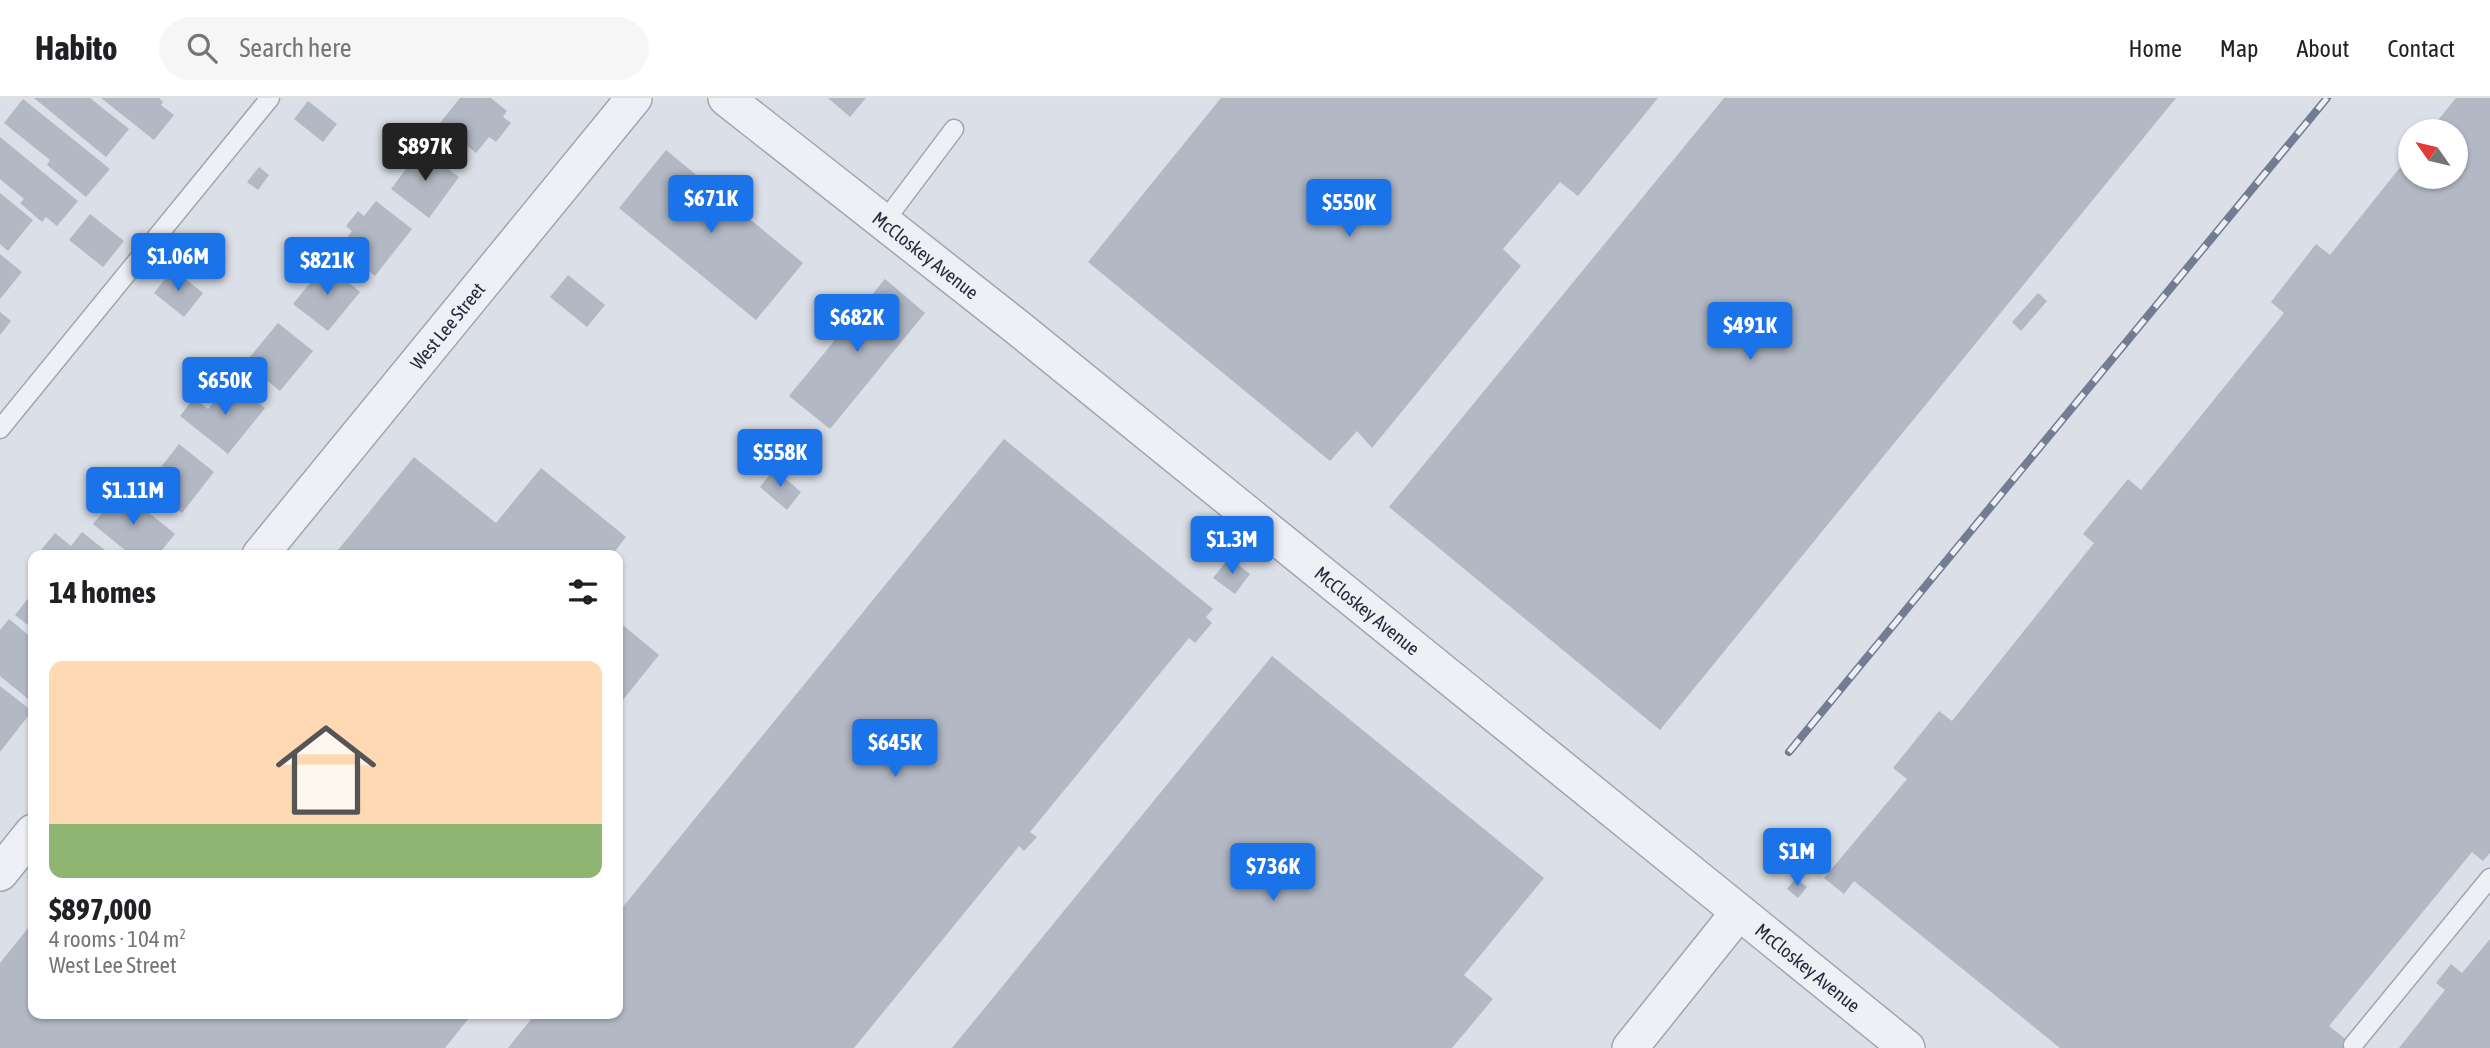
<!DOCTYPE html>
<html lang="en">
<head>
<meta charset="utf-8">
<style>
	:root { --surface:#fff; --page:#f6f6f6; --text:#202124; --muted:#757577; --line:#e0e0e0; --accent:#1a73e8 }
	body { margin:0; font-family:"Asap Condensed",sans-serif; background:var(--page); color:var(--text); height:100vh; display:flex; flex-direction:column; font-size:26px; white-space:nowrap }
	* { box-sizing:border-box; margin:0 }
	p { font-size:23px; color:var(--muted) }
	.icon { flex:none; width:38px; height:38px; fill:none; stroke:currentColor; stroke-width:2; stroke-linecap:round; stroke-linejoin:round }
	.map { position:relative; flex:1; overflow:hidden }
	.details { position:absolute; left:28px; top:452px; width:595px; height:469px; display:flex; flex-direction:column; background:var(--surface); border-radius:14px; box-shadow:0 2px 5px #0004 }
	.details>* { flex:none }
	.needle { width:46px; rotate:304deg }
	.tools { position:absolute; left:2398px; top:21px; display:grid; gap:14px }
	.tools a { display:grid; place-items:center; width:70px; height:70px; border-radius:50%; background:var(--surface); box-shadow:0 2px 5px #0004; font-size:35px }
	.price { position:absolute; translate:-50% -60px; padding:0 16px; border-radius:7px; background:var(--accent); color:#fff; font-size:23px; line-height:46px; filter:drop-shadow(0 2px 4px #0008) }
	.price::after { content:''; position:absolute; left:50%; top:42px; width:21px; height:16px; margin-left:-10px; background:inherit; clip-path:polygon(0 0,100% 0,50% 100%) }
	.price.on { background:#222; color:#fff }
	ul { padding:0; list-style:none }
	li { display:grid; align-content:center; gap:14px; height:371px; padding:0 21px }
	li+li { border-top:2px solid var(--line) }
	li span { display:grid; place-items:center; height:217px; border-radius:14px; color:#555 }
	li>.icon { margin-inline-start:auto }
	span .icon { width:126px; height:126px; fill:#fffc; stroke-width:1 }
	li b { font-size:30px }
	h2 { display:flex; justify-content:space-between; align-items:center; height:84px; padding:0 21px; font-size:30px }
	header { display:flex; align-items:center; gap:42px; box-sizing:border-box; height:98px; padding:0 35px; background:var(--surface); border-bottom:2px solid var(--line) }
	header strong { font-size:33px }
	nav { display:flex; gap:38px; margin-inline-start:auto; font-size:24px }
	.search { width:490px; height:63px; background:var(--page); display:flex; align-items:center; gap:18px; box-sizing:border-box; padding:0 24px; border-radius:38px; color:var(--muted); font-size:26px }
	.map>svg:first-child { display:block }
</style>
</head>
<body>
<header>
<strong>Habito</strong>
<div class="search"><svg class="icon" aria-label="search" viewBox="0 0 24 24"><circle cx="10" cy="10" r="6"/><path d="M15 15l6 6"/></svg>Search here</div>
<nav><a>Home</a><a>Map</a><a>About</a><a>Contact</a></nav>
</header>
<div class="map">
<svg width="2490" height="950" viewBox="0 0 2490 950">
	<rect width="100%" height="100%" fill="#dbdfe7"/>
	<path fill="#b2b8c4" d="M34,0H90L129,31L106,59Z
		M101,0H159L163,4L161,7L174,17L154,42Z
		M460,0H491L507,13L503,19L511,25L496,44L489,39L476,55L440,25Z
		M828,0H866L850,19Z
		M1221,0H1658L1578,98L1560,84L1503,151L1521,168L1372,350L1357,333L1330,363L1088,164Z
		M1724,0H2176L1660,632L1389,409Z
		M2456,0H2490V755L2483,763L2472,754L2329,928L2357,950H2060L1854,783L1844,796L1824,780L1907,681L1893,670L1939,613L1952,623L2094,445L2083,436L2128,381L2141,392L2284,215L2271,204L2316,146L2330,157L2410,57V79H2455V33H2429Z
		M23,1L110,71L86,99L47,67L50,62L4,25Z
		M308,3L337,26L323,44L294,21Z
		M0,39L78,103L57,128L46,119L42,124L20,105L24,101L0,81Z
		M421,51L459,79L429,120L391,91Z
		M666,52L803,165L756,222L619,110Z
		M259,69L269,77L258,92L247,84Z
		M0,95L33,122L8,153L0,146Z
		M376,103L412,131L375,178L340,150L352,133L346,128L358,113L364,118Z
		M90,116L124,143L103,169L69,142Z
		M0,156L22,174L0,201Z
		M326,165L360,194L328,233L293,206Z
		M173,171L203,195L184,219L154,195Z
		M568,177L605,207L587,229L550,199Z
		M885,181L925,215L830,331L789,298Z
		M2038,195L2047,203L2021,233L2012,224Z
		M0,214L11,223L0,237Z
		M278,225L313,253L280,293L245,265Z
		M231,283L265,310L228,356L180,318L194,300L208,311Z
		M1004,341L1213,511L1206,519L1212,525L1195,545L1189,540L1030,734L1037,739L1024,753L1019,748L854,950H508L536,915H618V815Z
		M179,346L214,374L182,415L147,387Z
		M414,359L496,425L541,370L626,439L612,457H334Z
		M774,371L801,394L787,412L760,389Z
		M121,392L175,436L158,457H131L93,426Z
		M82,434L111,457H37L55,435L71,448Z
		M1229,460L1250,476L1235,496L1213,480Z
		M33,494V531L15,517Z
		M9,521L33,541V605L0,578V532Z
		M618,523L659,557L618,608Z
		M1272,558L1544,780L1464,877L1493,901L1452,950H952Z
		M0,588L32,613L0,654Z
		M1796,780L1807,789L1798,800L1787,791Z
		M33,824V915H473L445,950H0V865Z
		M2490,841V950H2399L2445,892L2436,885L2451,866L2462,875Z"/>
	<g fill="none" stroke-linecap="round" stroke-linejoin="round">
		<defs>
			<path id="service" d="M884,124L954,31
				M0,331L270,0
				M2353,947L2490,780"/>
			<g id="minor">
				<path id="s1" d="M726,0L1017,229L1907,950"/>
				<path id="s2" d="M260,457L634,0"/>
				<path d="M0,775L33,734"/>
				<path d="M1630,950L1739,814"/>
			</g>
		</defs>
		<use href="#service" stroke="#a0a6b1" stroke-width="21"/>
		<use href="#minor" stroke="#a0a6b1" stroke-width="38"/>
		<use href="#service" stroke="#eef0f5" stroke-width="18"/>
		<use href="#minor" stroke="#eef0f5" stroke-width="35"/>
		<defs>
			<path id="rail" d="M1789,654L2327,0"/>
		</defs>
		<use href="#rail" stroke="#737d92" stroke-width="8"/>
		<use href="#rail" stroke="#eaeef5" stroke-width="5" stroke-dasharray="16" stroke-linecap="butt"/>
	</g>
	<g text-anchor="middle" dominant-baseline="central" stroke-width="7" stroke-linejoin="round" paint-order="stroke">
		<g font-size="19" fill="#242c3e" stroke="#eaeef5">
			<text stroke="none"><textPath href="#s1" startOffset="254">McCloskey Avenue</textPath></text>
			<text stroke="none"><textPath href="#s2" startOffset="296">West Lee Street</textPath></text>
			<text stroke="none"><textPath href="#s1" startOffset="821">McCloskey Avenue</textPath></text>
			<text stroke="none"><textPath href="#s1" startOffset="1388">McCloskey Avenue</textPath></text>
		</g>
	</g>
</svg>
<div class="tools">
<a><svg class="needle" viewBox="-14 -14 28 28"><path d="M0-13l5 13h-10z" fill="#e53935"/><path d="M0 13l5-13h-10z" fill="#757577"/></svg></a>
</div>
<b class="price on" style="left:425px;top:85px">$897K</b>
<b class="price" style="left:711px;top:137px">$671K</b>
<b class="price" style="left:1349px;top:141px">$550K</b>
<b class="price" style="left:178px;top:195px">$1.06M</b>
<b class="price" style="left:327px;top:199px">$821K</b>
<b class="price" style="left:857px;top:256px">$682K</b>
<b class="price" style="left:1750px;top:264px">$491K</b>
<b class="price" style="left:225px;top:319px">$650K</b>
<b class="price" style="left:780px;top:391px">$558K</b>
<b class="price" style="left:133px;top:429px">$1.11M</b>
<b class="price" style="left:1232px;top:478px">$1.3M</b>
<b class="price" style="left:895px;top:681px">$645K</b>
<b class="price" style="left:1797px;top:790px">$1M</b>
<b class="price" style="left:1273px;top:805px">$736K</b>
<section class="details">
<h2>14 homes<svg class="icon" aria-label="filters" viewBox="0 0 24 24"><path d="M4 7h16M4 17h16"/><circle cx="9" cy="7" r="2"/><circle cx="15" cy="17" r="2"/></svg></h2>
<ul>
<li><span style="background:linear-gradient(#ffd9b3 75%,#8fb573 0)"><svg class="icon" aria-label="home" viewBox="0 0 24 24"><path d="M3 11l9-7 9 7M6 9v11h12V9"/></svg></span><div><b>$897,000</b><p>4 rooms · 104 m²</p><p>West Lee Street</p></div></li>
</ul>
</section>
</div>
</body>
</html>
